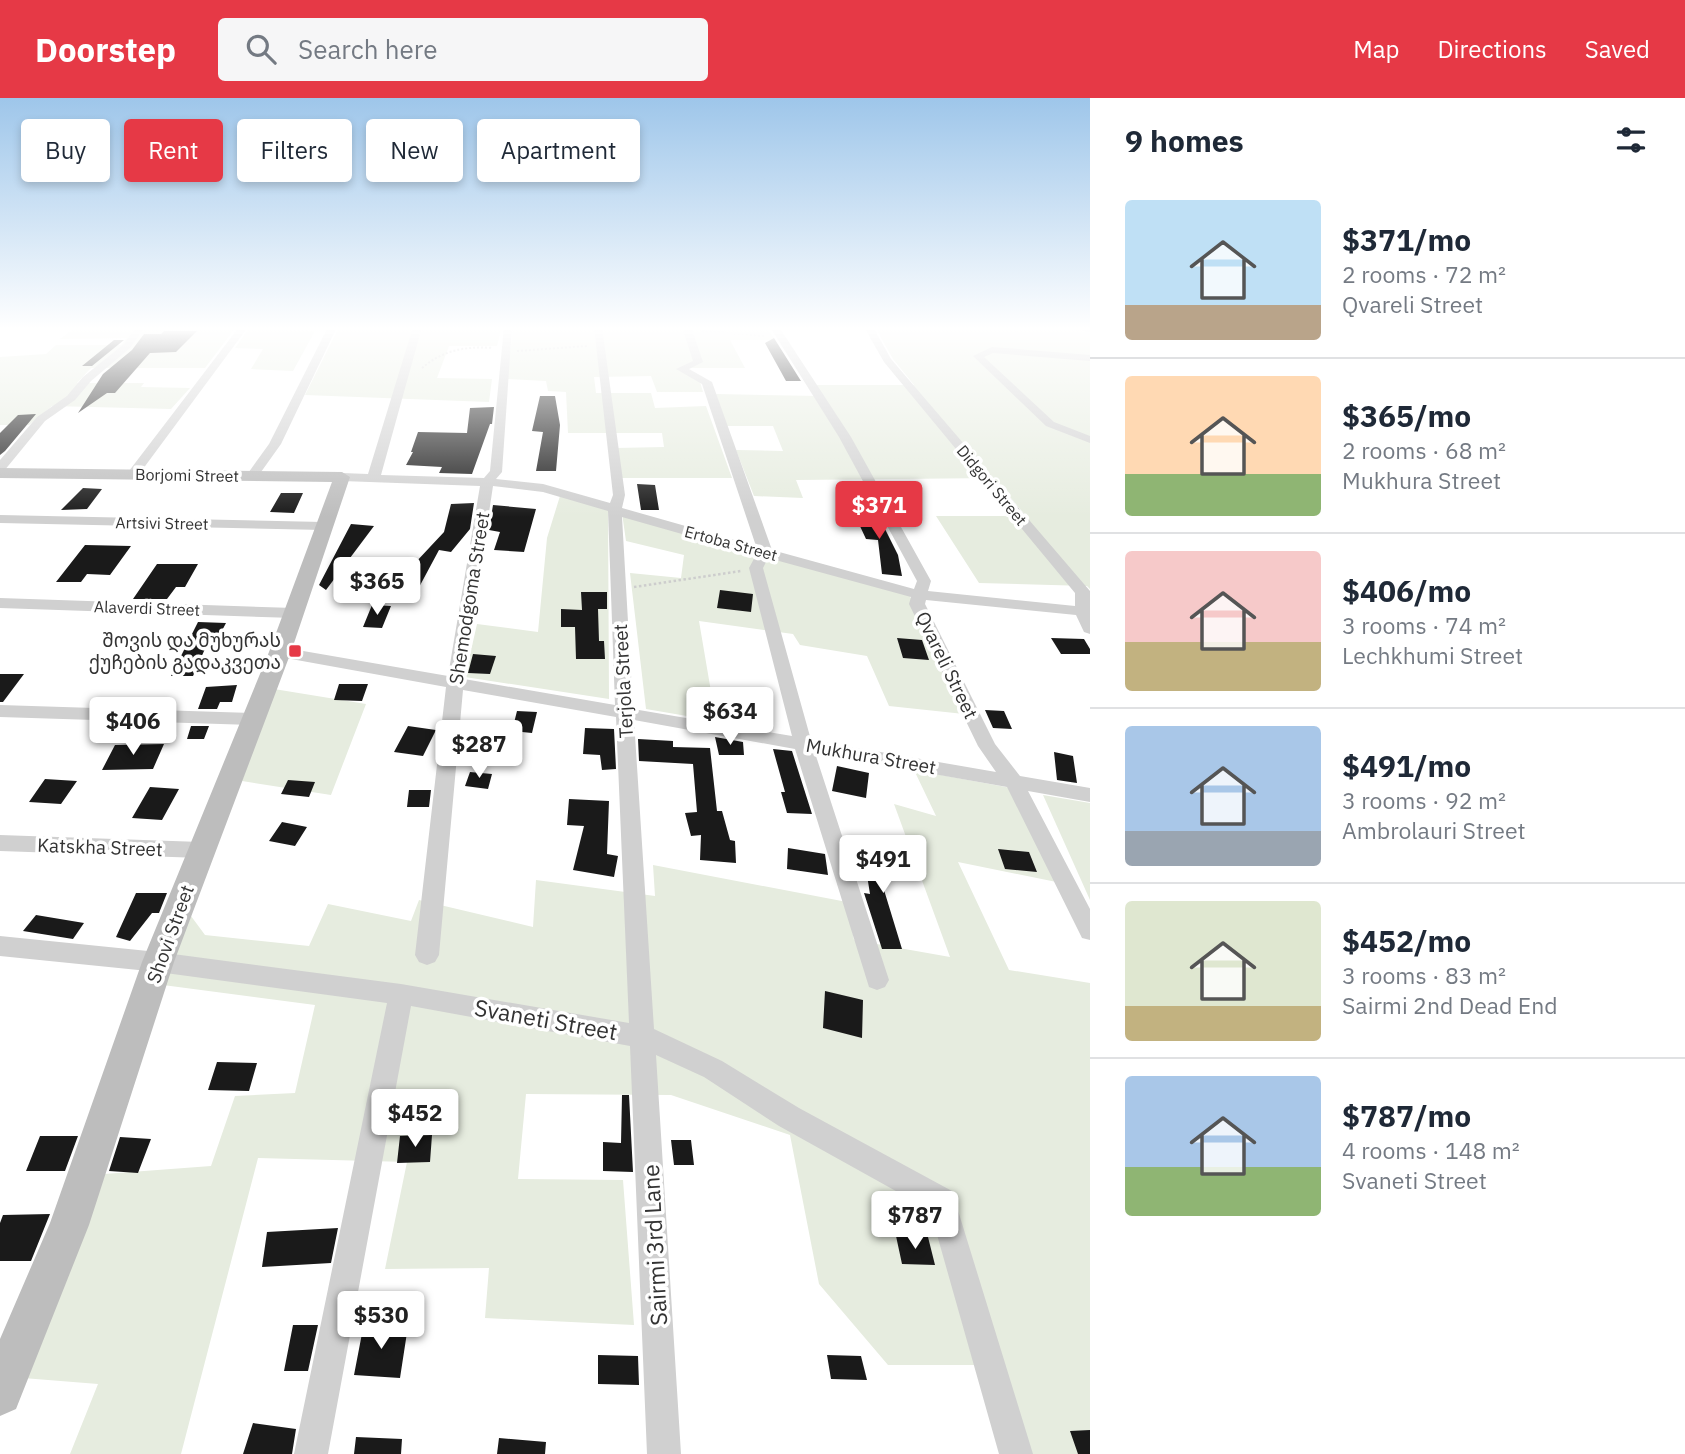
<!DOCTYPE html>
<html lang="en">
<head>
<meta charset="utf-8">
<style>
	:root { --surface:#fff; --page:#f6f6f7; --text:#1f2937; --muted:#747a83; --line:#e0e1e3; --accent:#e63946 }
	body { margin:0; font-family:"IBM Plex Sans","Noto Sans Georgian",sans-serif; background:var(--page); color:var(--text); height:100vh; display:flex; flex-direction:column; font-size:26px; white-space:nowrap }
	* { box-sizing:border-box; margin:0 }
	p { font-size:23px; color:var(--muted) }
	.icon { flex:none; width:38px; height:38px; fill:none; stroke:currentColor; stroke-width:2; stroke-linecap:round; stroke-linejoin:round }
	.map { position:relative; flex:1; overflow:hidden }
	.panel { display:flex; flex-direction:column; background:var(--surface); width:595px }
	.panel>* { flex:none }
	.guide { position:absolute; left:21px; top:21px; width:665px; height:63px; display:flex; gap:14px }
	.price { position:absolute; translate:-50% -60px; padding:0 16px; border-radius:7px; background:#fff; color:#222; font-size:23px; line-height:46px; filter:drop-shadow(0 2px 4px #0008) }
	.price::after { content:''; position:absolute; left:50%; top:42px; width:21px; height:16px; margin-left:-10px; background:inherit; clip-path:polygon(0 0,100% 0,50% 100%) }
	.price.selected { background:var(--accent); color:#fff }
	ul { padding:0; list-style:none }
	li { display:flex; align-items:center; gap:21px; height:175px; padding:0 35px }
	li+li { border-top:2px solid var(--line) }
	li span { display:grid; place-items:center; flex:none; width:196px; height:140px; border-radius:7px; color:#555 }
	li>.icon { margin-inline-start:auto }
	span .icon { width:84px; height:84px; fill:#fffc; stroke-width:1 }
	li b { font-size:30px }
	h2 { display:flex; justify-content:space-between; align-items:center; height:84px; padding:0 35px; font-size:30px }
	.pill { padding:0 24px; border-radius:7px; background:var(--surface); box-shadow:0 4px 10px #0003; font-size:24px; line-height:63px }
	.pill.selected { background:var(--accent); color:#fff }
	header { display:flex; align-items:center; gap:42px; box-sizing:border-box; height:98px; padding:0 35px; background:var(--accent); color:#fff }
	header strong { font-size:33px }
	nav { display:flex; gap:38px; margin-inline-start:auto; font-size:24px }
	.search { width:490px; height:63px; background:var(--page); display:flex; align-items:center; gap:18px; box-sizing:border-box; padding:0 24px; border-radius:7px; color:var(--muted); font-size:26px }
	main { display:flex; flex:1; min-height:0 }
	.map>svg:first-child { display:block }
</style>
</head>
<body>
<header>
<strong>Doorstep</strong>
<div class="search"><svg class="icon" aria-label="search" viewBox="0 0 24 24"><circle cx="10" cy="10" r="6"/><path d="M15 15l6 6"/></svg>Search here</div>
<nav><a>Map</a><a>Directions</a><a>Saved</a></nav>
</header>
<main>
<div class="map">
<svg width="1090" height="1356" viewBox="0 0 1090 1356">
	<rect width="100%" height="100%" fill="#fff"/>
	<path fill="#e6ecdf" d="M76,229H236L205,270H91L77,285H144L141,289L190,290L171,311L52,308L29,327H0V259L46,256L56,247H121L127,240L60,241Z
		M250,229H278L277,232L315,233L293,273L251,271L263,251L235,250Z
		M339,229L501,231L497,248H449L437,280L492,281L489,304L305,297Z
		M513,229H767L775,242H730L745,270H677L700,284L703,294H657L651,278L594,279L596,295H651L655,310L706,308L732,380H620L616,350L664,349L662,335H568L566,294L548,293L546,283L507,281Z
		M875,229H1090V491L1087,488L979,485L936,418H1026L994,380L796,382L803,400L754,398L736,352L783,353L773,328H726L716,296L819,298L813,287H914L893,261Z
		M560,398L608,410L609,601L465,579L477,526L538,534L547,440Z
		M622,415L908,494L964,616L889,608L867,558L800,547L793,536L699,523L716,623L646,611L630,475L681,480L684,457L626,443Z
		M274,591L366,606L331,697L242,683Z
		M914,672L1027,693L1076,788L958,764L1009,872L1090,885V1356H1030L1003,1267H888L819,1186L790,1037L671,997L526,996L518,1081L623,1082L634,1227L485,1220L489,1170L385,1171L407,1064L258,1060L181,1356H70L98,1286L23,1280L104,1076L211,1068L235,998L295,995L315,907L163,887L191,818L205,837L309,848L328,806L411,823L419,802L533,829L536,782L655,798L653,767L847,804L854,842L950,859L894,706L936,718Z
		M1043,697L1090,705V802Z"/>
	<path fill="#1a1a1a" d="M164,233H197L176,254L150,255L115,295H107L78,315L103,276L132,252L144,236H161Z
		M774,240L801,283H786L765,245Z
		M114,242H124L92,268H82Z
		M540,298H555L560,327L556,373H536L543,334L532,333Z
		M494,309L492,326H490L472,376L439,375L442,369L406,367L413,354H411L418,334L467,335L470,310Z
		M36,316L5,353L0,357V335L18,317Z
		M637,386L655,387L659,412H641Z
		M83,390L102,391L87,411L61,412Z
		M281,395H303L294,415L270,414Z
		M474,405L470,431L451,454L439,452L417,493L395,491L402,464L415,465L444,434L451,406Z
		M493,407L536,411L524,454L494,452L500,434L489,432Z
		M852,411H869L875,421L876,413L898,457L902,478L882,476L878,442L866,441Z
		M351,426L374,428L326,492L319,487Z
		M85,447L131,448L110,477L87,476L81,484H56Z
		M157,466H198L185,489H176L167,501H133Z
		M720,492L753,496L751,514L717,510Z
		M581,494H607V511H598L599,543H604L605,561H576L575,529H561V511L582,512Z
		M372,507L391,508L382,530L363,529Z
		M198,524L226,525L216,544H208L193,578H171Z
		M897,540L922,542L929,562L903,560Z
		M1051,540L1084,541L1090,551V556H1061Z
		M473,556L496,558L490,576L468,575Z
		M0,576H24L3,604H0Z
		M339,586H368L362,603L334,602Z
		M237,587L232,604H220L217,611H198L206,589Z
		M985,612L1004,613L1012,631L993,630Z
		M517,613L537,614L532,635L512,633Z
		M191,628H209L204,641H187Z
		M408,628L436,632L423,658L394,654Z
		M585,630L614,631L616,671L602,672L600,657L583,656Z
		M715,639L743,644L744,657H719Z
		M638,641L673,643V649L710,650L717,713H722L730,742L735,743L736,765L700,762L701,737L691,738L685,715L697,714L693,666L639,663Z
		M164,646L153,671L102,672L115,647Z
		M773,651L792,653L812,716L787,715L781,694H785Z
		M1054,654L1073,658L1077,685L1057,682Z
		M837,668L869,675L866,700L832,693Z
		M470,674L492,676L488,691L465,688Z
		M45,681L77,683L61,706L29,704Z
		M288,682L315,684L309,699L281,696Z
		M150,689L179,691L162,722L132,720Z
		M409,692H431L429,709H407Z
		M569,701L609,703L607,756L618,758L614,779L573,772L584,728L567,727Z
		M282,724L307,729L295,748L269,743Z
		M788,750L825,756L828,777L787,771Z
		M998,751L1029,754L1037,774L1005,771Z
		M863,752L906,756L909,772L877,769L902,851H882L864,795L870,796Z
		M136,795H167L159,815H152L130,843L116,839Z
		M36,817L84,825L73,841L23,833Z
		M825,893L863,902L862,940L823,930Z
		M217,964L257,965L249,993L208,992Z
		M622,997H629L633,1074L603,1073V1044L621,1045Z
		M432,1037L430,1064L397,1065L400,1038Z
		M40,1038H78L65,1073H26Z
		M120,1039L151,1041L138,1075L109,1073Z
		M671,1042H691L694,1067H674Z
		M50,1116L31,1163H0V1125L3,1117Z
		M338,1130L331,1165L262,1169L267,1134Z
		M896,1138L928,1139L935,1167L902,1166Z
		M364,1225L408,1228L400,1280L354,1277Z
		M293,1227H318L308,1273H284Z
		M598,1257L638,1258L639,1287L598,1286Z
		M827,1257L861,1258L867,1282L831,1281Z
		M253,1325L296,1331L292,1356H243Z
		M1090,1332V1356H1078L1070,1333Z
		M356,1339L402,1341L401,1356H354Z
		M499,1340L546,1344L545,1356H497Z"/>
	<g fill="none" stroke-linecap="round" stroke-linejoin="round">
		<path stroke="#cdcdcd" stroke-width="2" stroke-dasharray="2 2" stroke-linecap="butt" d="M702,233L764,238
			M517,253L587,248
			M422,270C443,252 466,248 493,250"/>
		<path stroke="#cdcdcd" stroke-width="2.5" stroke-dasharray="2.5 2.5" stroke-linecap="butt" d="M634,489L741,473"/>
		<path fill="#d0d0d0" fill-rule="evenodd" d="M136,229H145L130,250L91,283L75,302L45,323L4,373L0,374V362L37,319L67,298L83,279L124,246Z
			M239,229H248L137,379H129V373Z
			M328,229H337L281,346L256,381H248L246,378L269,346Z
			M413,229H422L381,377L484,380L490,373L504,229H512L502,374L496,381L543,386L610,405L613,397L594,229H602L625,397L622,410L756,448L702,286L676,271L693,263L682,229H691L703,264L689,271L712,284L772,452L914,491L917,483L839,339L770,229H779L851,339L931,483L928,493L1075,508V495L884,264L864,229H873L891,261L1090,493V536L1084,534L1076,517L926,502L925,506L995,646L1020,678L1090,690V704L1028,693L1090,811V842L1082,840L1007,689L815,655L889,882L885,889L877,892L869,889L795,651L634,622L654,931L722,963L799,1010L952,1093L1033,1356H999L930,1112L779,1028L704,979L656,957L681,1356H647L630,948L411,908L328,1356H294L387,905L158,874L0,858V838L158,854L401,886L629,925L616,619L463,592L439,857L435,864L427,867L419,864L415,857L446,589L280,559L272,554L280,549L448,578L480,388L342,383L336,379L342,375L368,376ZM493,388L543,394L608,413L615,607L464,581ZM622,419L756,457L749,470L792,638L633,611ZM768,460L911,499L909,506L978,648L996,674L811,642L763,470Z
			M1056,229H1090V234Z
			M992,249L1090,257V263L993,255L984,259L1054,324L1090,338V345L1046,328L973,258Z
			M0,417L323,424L330,428L323,432L0,425Z
			M0,500L294,510L302,515L294,520L0,510Z
			M0,607L252,615L261,621L252,627L0,619Z
			M0,737L201,744L208,747L211,752L208,757L201,760L0,753Z"/>
		<path fill="#bdbdbd" fill-rule="evenodd" d="M0,370L342,374L350,379L291,554L174,864L89,1127L16,1311L0,1318V1241L50,1125L142,864L269,554L332,384L0,380Z"/>
	</g>
	<linearGradient id="sky" x2="0" y2="1"><stop stop-color="#9ec6ea"/><stop offset="0.55" stop-color="#fff"/><stop offset="1" stop-color="#fff" stop-opacity="0"/></linearGradient>
	<rect width="1090" height="419" fill="url(#sky)"/>
	<rect fill="#e63946" stroke="#fff" stroke-width="2.5" x="288" y="546" width="14" height="14" rx="3.5"/>
	<g text-anchor="middle" dominant-baseline="central" stroke-width="7" stroke-linejoin="round" paint-order="stroke">
		<g font-size="16" fill="#333" stroke="#fff">
			<text transform="translate(187 377) rotate(1)">Borjomi Street</text>
			<text transform="translate(992 387) rotate(50)">Didgori Street</text>
			<text transform="translate(162 425) rotate(1)">Artsivi Street</text>
			<text transform="translate(731 445) rotate(15)">Ertoba Street</text>
			<text transform="translate(147 510) rotate(2)">Alaverdi Street</text>
		</g>
		<g font-size="19" fill="#333" stroke="#fff">
			<text transform="translate(469 500) rotate(-81)">Shemodgoma Street</text>
			<text transform="translate(947 567) rotate(64)">Qvareli Street</text>
			<text transform="translate(623 583) rotate(-93)">Terjola Street</text>
			<text transform="translate(871 658) rotate(10)">Mukhura Street</text>
			<text transform="translate(100 749) rotate(2)">Katskha Street</text>
			<text transform="translate(170 836) rotate(-70)">Shovi Street</text>
		</g>
		<g font-size="19" fill="#333" stroke="#fff" text-anchor="end">
			<text x="281" y="542">შოვის და მუხურას<tspan x="281" dy="22">ქუჩების გადაკვეთა</tspan></text>
		</g>
		<g font-size="23" fill="#333" stroke="#fff">
			<text transform="translate(546 921) rotate(10)">Svaneti Street</text>
			<text transform="translate(654 1147) rotate(-93)">Sairmi 3rd Lane</text>
		</g>
	</g>
</svg>
<b class="price selected" style="left:879px;top:443px">$371</b>
<b class="price" style="left:377px;top:519px">$365</b>
<b class="price" style="left:730px;top:649px">$634</b>
<b class="price" style="left:133px;top:659px">$406</b>
<b class="price" style="left:479px;top:682px">$287</b>
<b class="price" style="left:883px;top:797px">$491</b>
<b class="price" style="left:415px;top:1051px">$452</b>
<b class="price" style="left:915px;top:1153px">$787</b>
<b class="price" style="left:381px;top:1253px">$530</b>
<div class="guide">
<a class="pill">Buy</a>
<a class="pill selected">Rent</a>
<a class="pill">Filters</a>
<a class="pill">New</a>
<a class="pill">Apartment</a>
</div>
</div>
<section class="panel">
<h2>9 homes<svg class="icon" aria-label="filters" viewBox="0 0 24 24"><path d="M4 7h16M4 17h16"/><circle cx="9" cy="7" r="2"/><circle cx="15" cy="17" r="2"/></svg></h2>
<ul>
<li><span style="background:linear-gradient(#bfe0f5 75%,#b9a48a 0)"><svg class="icon" aria-label="home" viewBox="0 0 24 24"><path d="M3 11l9-7 9 7M6 9v11h12V9"/></svg></span><div><b>$371/mo</b><p>2 rooms · 72 m²</p><p>Qvareli Street</p></div></li>
<li><span style="background:linear-gradient(#ffd9b3 70%,#8fb573 0)"><svg class="icon" aria-label="home" viewBox="0 0 24 24"><path d="M3 11l9-7 9 7M6 9v11h12V9"/></svg></span><div><b>$365/mo</b><p>2 rooms · 68 m²</p><p>Mukhura Street</p></div></li>
<li><span style="background:linear-gradient(#f6c9c9 65%,#c2b280 0)"><svg class="icon" aria-label="home" viewBox="0 0 24 24"><path d="M3 11l9-7 9 7M6 9v11h12V9"/></svg></span><div><b>$406/mo</b><p>3 rooms · 74 m²</p><p>Lechkhumi Street</p></div></li>
<li><span style="background:linear-gradient(#a9c7e8 75%,#9aa5b1 0)"><svg class="icon" aria-label="home" viewBox="0 0 24 24"><path d="M3 11l9-7 9 7M6 9v11h12V9"/></svg></span><div><b>$491/mo</b><p>3 rooms · 92 m²</p><p>Ambrolauri Street</p></div></li>
<li><span style="background:linear-gradient(#dfe7d0 75%,#c2b280 0)"><svg class="icon" aria-label="home" viewBox="0 0 24 24"><path d="M3 11l9-7 9 7M6 9v11h12V9"/></svg></span><div><b>$452/mo</b><p>3 rooms · 83 m²</p><p>Sairmi 2nd Dead End</p></div></li>
<li><span style="background:linear-gradient(#a9c7e8 65%,#8fb573 0)"><svg class="icon" aria-label="home" viewBox="0 0 24 24"><path d="M3 11l9-7 9 7M6 9v11h12V9"/></svg></span><div><b>$787/mo</b><p>4 rooms · 148 m²</p><p>Svaneti Street</p></div></li>
</ul>
</section>
</main>
</body>
</html>
